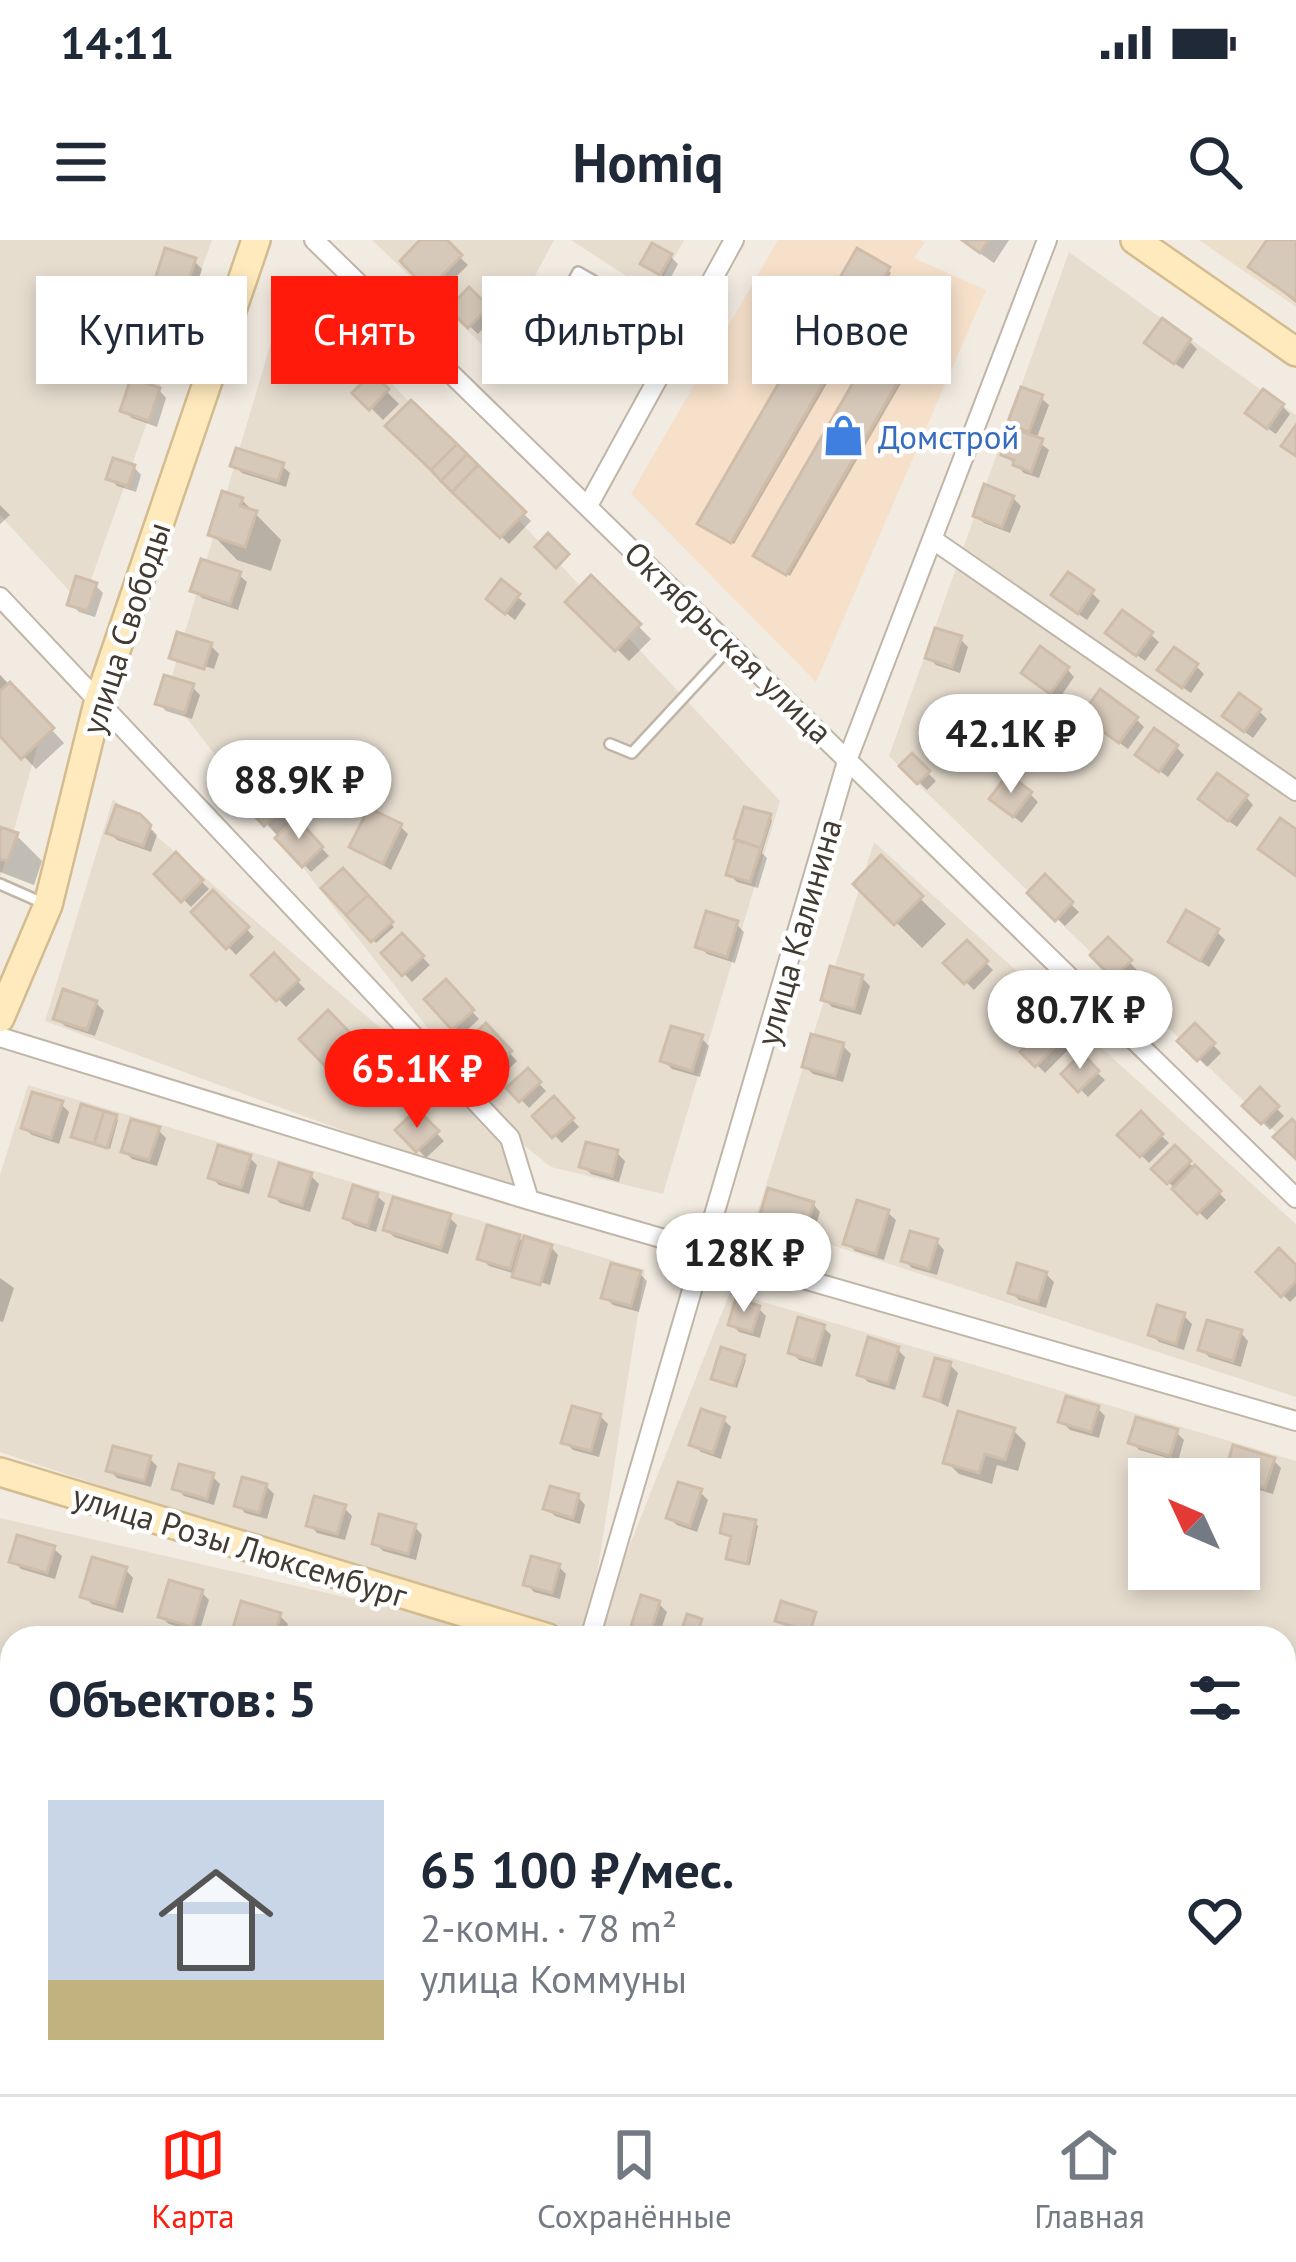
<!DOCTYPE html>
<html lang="ru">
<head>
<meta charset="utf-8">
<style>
	:root { --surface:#fff; --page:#f6f6f7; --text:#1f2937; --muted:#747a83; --line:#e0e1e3; --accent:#ff1a0b }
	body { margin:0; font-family:"PT Sans",sans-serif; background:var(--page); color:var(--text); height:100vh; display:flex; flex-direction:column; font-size:45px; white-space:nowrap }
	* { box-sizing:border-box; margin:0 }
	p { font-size:39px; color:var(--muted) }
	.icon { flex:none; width:66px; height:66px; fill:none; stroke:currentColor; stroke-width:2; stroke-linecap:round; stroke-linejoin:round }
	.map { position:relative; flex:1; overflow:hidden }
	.details { position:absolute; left:0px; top:1386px; width:1296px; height:468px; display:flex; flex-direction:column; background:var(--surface); border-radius:36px 36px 0 0; box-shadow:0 6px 18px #0003 }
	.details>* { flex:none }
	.top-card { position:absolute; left:36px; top:36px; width:1224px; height:108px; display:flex; gap:24px }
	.needle { width:78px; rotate:314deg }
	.tools { position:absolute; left:1128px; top:1218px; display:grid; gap:24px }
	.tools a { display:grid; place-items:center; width:132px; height:132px; border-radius:0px; background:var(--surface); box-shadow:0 6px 18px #0003; font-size:60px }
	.price { position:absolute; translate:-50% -102px; padding:0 27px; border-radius:42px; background:#fff; color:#222; font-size:39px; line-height:78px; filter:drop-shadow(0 3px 6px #0008) }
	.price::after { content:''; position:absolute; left:50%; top:72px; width:36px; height:27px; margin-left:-18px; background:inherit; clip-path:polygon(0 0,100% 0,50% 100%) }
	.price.active { background:var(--accent); color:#fff }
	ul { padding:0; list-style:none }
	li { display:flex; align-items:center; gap:36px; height:300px; padding:0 48px }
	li+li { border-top:3px solid var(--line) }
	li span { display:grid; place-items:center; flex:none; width:336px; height:240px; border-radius:0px; color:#555 }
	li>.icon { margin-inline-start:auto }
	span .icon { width:144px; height:144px; fill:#fffc; stroke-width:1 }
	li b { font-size:51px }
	h2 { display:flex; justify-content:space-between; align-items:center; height:144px; padding:0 48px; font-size:51px }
	.chip { padding:0 42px; border-radius:0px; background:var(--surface); box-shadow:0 6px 18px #0003; font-size:42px; line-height:108px }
	.chip.active { background:var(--accent); color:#fff }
	.status { display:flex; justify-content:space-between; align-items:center; height:84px; padding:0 60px; background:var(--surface); direction:ltr }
	.status svg { height:33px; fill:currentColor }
	header { display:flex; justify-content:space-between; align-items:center; height:156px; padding:0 48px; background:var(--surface); font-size:54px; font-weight:700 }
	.tab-bar { display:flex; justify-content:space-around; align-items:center; height:168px; border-top:3px solid var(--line); background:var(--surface); font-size:33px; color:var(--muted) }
	.tab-bar a { display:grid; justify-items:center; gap:6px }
	.tab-bar .active { color:var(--accent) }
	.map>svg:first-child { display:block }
</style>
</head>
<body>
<div class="status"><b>14:11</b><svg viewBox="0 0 49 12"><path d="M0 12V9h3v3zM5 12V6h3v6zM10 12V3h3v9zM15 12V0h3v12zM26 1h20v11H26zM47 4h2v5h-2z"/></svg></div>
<header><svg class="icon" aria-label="menu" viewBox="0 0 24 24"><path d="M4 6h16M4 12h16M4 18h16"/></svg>Homiq<svg class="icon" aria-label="search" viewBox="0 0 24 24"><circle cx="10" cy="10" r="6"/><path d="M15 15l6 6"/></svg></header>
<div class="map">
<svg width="1296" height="1854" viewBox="0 0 1296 1854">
	<rect width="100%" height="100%" fill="#f2ebe1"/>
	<path fill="#e6ddcf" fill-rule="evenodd" d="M0,0H212L82,365L0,275Z
		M372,0H554L493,115Z
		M571,0H684L654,54Z
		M1069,12L1296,175V912L889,516Z
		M291,35L780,561L663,954L551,927L511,895L167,453Z
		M0,434L44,483L0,639Z
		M113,559L509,898L527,958L45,781Z
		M874,602L1296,984V1157L755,980Z
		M28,845L645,1030L587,1398H556L0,1212V935Z
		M730,1052L1296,1221V1625L1284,1621V1398H593ZM1149,1239H1239V1329H1149Z
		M0,1278L524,1398H12V1659L0,1655Z
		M1296,1640V1854H1229L1233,1842H1284V1678Z
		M12,1749V1842H459L455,1854H0V1791Z
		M462,1842H546L587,1854H458Z
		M554,1842H1230L1227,1854H595Z"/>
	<path fill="#f6e0ca" d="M778,0H920L925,2L914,18L986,50L816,442L631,254Z"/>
	<path fill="#ecdfca" d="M1199,0H1296V67Z"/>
	<path fill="#0003" d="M424,0H442L468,25L438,55L404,21Z
		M961,0H1009L994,23Z
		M1271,0H1296V63L1252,27Z
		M670,16L678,24L669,41L644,23Z
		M194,21L202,29L193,58L165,50L157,42Z
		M888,30L891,33L734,304L704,286Z
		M294,49L332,86L310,108L280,79Z
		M469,52L494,77L478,94L452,69Z
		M572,76L634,80L659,106L646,129L597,102Z
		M934,78L937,81L790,336L759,318Z
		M1189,101L1197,109L1183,129L1156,111Z
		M372,137L399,164L383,180L356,153Z
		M159,150L166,158L157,187L132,178L124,171Z
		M1023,150L1041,158L1049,165L1036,200L1049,210L1039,238L1024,233L1005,214L1008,206L1004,201Z
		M411,164L531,281L509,304L390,186Z
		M1282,166L1290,174L1276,194L1257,181Z
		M234,225L282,226L290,233L286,247L242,233Z
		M134,227L141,235L136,252L117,246L110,238Z
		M1013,258L1021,266L1010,293L984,283L976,275Z
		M242,260L281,300L271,331L237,320L212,294Z
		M0,265L10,275L0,284Z
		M239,335L247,342L238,370L202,358L194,350Z
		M591,339L651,399L629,421L569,362Z
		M502,344L526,364L515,380L497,366Z
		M95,345L103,353L95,377L79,372L71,364Z
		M1092,353L1100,361L1087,380L1063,363Z
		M1151,395L1159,402L1145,421L1117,401Z
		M960,399L968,407L960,433L936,425L928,417Z
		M211,406L219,414L214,429L178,418V423L172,417Z
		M1196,426L1204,434L1191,453L1169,438Z
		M1067,429L1074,437L1059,459L1032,440Z
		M0,435L64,503L36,529L0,491Z
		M192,447L200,455L192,479L166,471L158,463Z
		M1259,471L1267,479L1253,498L1234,484Z
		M1136,479L1144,487L1128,509L1092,483Z
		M1176,507L1184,515L1168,537L1147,522Z
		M912,517L936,541L927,550L903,526Z
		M229,544L272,554L329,616L311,632Z
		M1030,554L1038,562L1022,583L1001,567Z
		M1246,557L1253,565L1237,587L1209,567Z
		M139,576L157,595L151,612L117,600L109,592Z
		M769,577L772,580L762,613L767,618L758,648L737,642L729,634L740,600Z
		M401,587L408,594L391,630L353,607Z
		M0,590L16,595L42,621L34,645L0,632Z
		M176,616L209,649L191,667L158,634Z
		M881,620L946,684L922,708L857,644Z
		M343,632L394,687L376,703L325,648Z
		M1045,639L1079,672L1065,686L1031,653Z
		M213,654L254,697L236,715L195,672Z
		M736,684L744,692L735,723L707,714L699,706Z
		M1217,692L1225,700L1209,727L1171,702Z
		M402,697L430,725L412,742L385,713Z
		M1108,701L1137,730L1123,744L1094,715Z
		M967,704L993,730L974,750L947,723Z
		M274,717L305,749L286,767L255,735Z
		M862,738L870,746L861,775L832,767L824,759Z
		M445,743L479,779L462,795L428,759Z
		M96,763L104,771L95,796L65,786L57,778Z
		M328,775L377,825L351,849L303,799Z
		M1050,786L1071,807L1045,833L1024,812Z
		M486,787L517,821L500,837L469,803Z
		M1195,787L1221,813L1207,827L1181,801Z
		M701,798L709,806L700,837L672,829L664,821Z
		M843,806L851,814L843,842L813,834L805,826Z
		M1082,818L1105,840L1088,857L1065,834Z
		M528,832L546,851L529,868L510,848Z
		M1260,852L1284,876L1270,890L1246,866Z
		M554,860L579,887L562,903L536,876Z
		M61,864L69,872L59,904L32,895L24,888Z
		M417,873L444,901L426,918L400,890Z
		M1141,876L1169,903L1149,923L1121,895Z
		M115,877L118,880L110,909L74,896Z
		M158,890L166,898L157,926L132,919L124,911Z
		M1175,909L1226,960L1207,980L1155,929Z
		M617,913L625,921L619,942L591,934L583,926Z
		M249,917L257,925L249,954L219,945L211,937Z
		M311,936L319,944L310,972L280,963L272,955Z
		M377,956L385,963L376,992L354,985L346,978Z
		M813,964L820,972L812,998L771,985L763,978Z
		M888,973L896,980L884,1020L855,1011L847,1003Z
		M449,977L457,985L448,1014L394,997L386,989Z
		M519,998L525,1004L551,1007L558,1015L550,1045L521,1036V1041L516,1034L489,1026L481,1018Z
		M937,1002L944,1010L937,1035L912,1028L904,1020Z
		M1296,1029V1056L1290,1062L1260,1032Z
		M639,1033L647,1041L639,1072L613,1065L605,1057Z
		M1046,1034L1054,1042L1046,1068L1019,1060L1011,1052Z
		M0,1038L14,1048L3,1082L0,1081Z
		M758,1068L766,1076L760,1098L739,1092L731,1084Z
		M1184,1076L1192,1084L1184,1110L1159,1102L1151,1094Z
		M823,1087L831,1095L822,1127L799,1120L791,1112Z
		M1241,1093L1248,1101L1241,1127L1209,1117L1201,1109Z
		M897,1109L905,1117L895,1150L868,1142L860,1134Z
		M743,1117L746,1120L737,1148L714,1138Z
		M950,1125L958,1133L948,1167L927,1155Z
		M1097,1168L1105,1176L1099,1198L1070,1190L1062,1182Z
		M600,1176L608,1184L599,1217L573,1210L565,1202Z
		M723,1179L731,1187L721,1219L701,1212L693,1204Z
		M1013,1190L1026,1203L1018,1231L997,1225L992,1244L959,1234L947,1222Z
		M1176,1192L1184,1200L1178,1221L1139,1210L1132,1202Z
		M149,1218L157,1226L151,1247L117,1238L109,1230Z
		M1273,1220L1281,1228L1273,1254L1239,1244V1239L1227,1235Z
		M212,1236L220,1244L214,1265L184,1256L176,1248Z
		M266,1246L274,1254L267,1279L245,1273L238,1265Z
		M700,1252L708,1260L697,1292L677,1285L669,1278Z
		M578,1257L585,1265L580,1284L555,1276L547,1268Z
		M344,1268L352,1276L345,1300L317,1293L310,1285Z
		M755,1283L758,1286L750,1325L732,1321L729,1318L734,1297L724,1292Z
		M415,1287L422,1295L416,1320L383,1311L375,1303Z
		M54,1309L62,1316L55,1339L21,1329L13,1321Z
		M559,1327L566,1334L560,1359L534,1352L526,1344Z
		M126,1330L133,1338L123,1373L92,1364L84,1356Z
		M201,1352L209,1360L199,1393L169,1384L161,1377Z
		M659,1364L667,1372L658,1398L643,1393L635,1385Z
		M280,1376L288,1384L283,1398H253L236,1387Z
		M1284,1494L1296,1501L1291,1529L1284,1527Z
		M0,1737L12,1741V1791L0,1831Z
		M254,1842H279L276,1850Z
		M652,1842H678L676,1849Z
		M718,1842H756L753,1854H715Z
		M1156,1842H1187L1193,1848L1191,1854H1152Z"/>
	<path fill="#d7c9ba" stroke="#cfbdaa" stroke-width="3" d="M420,0H447L462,15L428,50L400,21Z
		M962,0H989L980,13Z
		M1267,0H1296V60L1248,27Z
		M652,3L672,14L660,35L640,24Z
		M165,8L196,18L185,52L154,42Z
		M857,8L890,27L731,303L697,284Z
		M287,46H295L326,76L300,103L277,80Z
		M469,47L489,67L468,88L448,69Z
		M584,49L636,78L620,106L568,77Z
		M903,56L936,76L786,335L753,316Z
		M1162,78L1191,99L1174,124L1144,103Z
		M143,108L170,117L165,134L137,125Z
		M372,133L389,149L369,170L352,153Z
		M131,138L160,148L149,181L120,171Z
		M1021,147L1043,155L1029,192L1007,184Z
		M1263,149L1284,164L1267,189L1245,173Z
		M411,160L457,204L431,230L385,186Z
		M1296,185V216L1281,206Z
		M1006,186L1043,199L1031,232L1013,225L1014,220L1001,215L1006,204L1000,202Z
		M457,204L467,214L441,241L431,230Z
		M236,208L284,223L278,241L230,226Z
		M467,214L478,225L452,252L441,241Z
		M113,218L135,225L128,246L106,239Z
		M478,225L526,272L500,298L452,252Z
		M984,244L1014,256L1002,287L973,276Z
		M222,251L243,258L240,266L257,271L245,307L208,295Z
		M548,293L569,314L556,328L535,307Z
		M201,319L241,332L230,364L190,351Z
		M1068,332L1094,350L1078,374L1051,355Z
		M591,335L641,384L615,411L565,362Z
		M76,336L97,343L88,371L67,365Z
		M501,339L520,354L505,374L486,359Z
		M1122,370L1153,392L1136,416L1105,393Z
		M935,388L962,396L952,427L925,418Z
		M177,392L212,403L204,429L169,418Z
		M1040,406L1069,427L1050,454L1021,433Z
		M1174,407L1198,424L1182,448L1157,430Z
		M164,435L194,444L185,473L155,464Z
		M10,442L54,488L21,519L0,496V451Z
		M1100,449L1138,477L1119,503L1081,476Z
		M1239,453L1261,469L1244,492L1222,476Z
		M1154,488L1178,505L1159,532L1135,515Z
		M912,513L930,531L917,544L899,526Z
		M247,524L285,566L264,586L225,544Z
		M1217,533L1248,555L1228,581L1198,559Z
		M1008,534L1032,552L1013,577L989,559Z
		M116,565L140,574L151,585L143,606L106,593Z
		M744,567L771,574L761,608L734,599Z
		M369,568L402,584L383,624L349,607Z
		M297,578L323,607L302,627L275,598Z
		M1280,578L1296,589V636L1258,609Z
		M0,587L18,593L8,621L0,619Z
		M736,600L761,608L750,642L726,635Z
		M176,612L203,640L181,662L154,634Z
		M881,615L923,656L894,685L853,644Z
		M343,628L368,655L346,675L321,648Z
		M1045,634L1073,662L1055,681L1027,653Z
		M213,650L249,687L226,709L191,672Z
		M368,655L393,682L371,702L346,675Z
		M1186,670L1219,689L1200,721L1168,702Z
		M706,671L738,681L727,717L695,707Z
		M402,693L424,716L402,736L381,713Z
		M1108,697L1132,720L1113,739L1090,715Z
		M967,700L988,721L964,744L943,723Z
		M274,713L299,740L276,761L251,735Z
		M830,726L863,735L854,769L821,760Z
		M446,739L474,770L452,790L424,759Z
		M63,749L97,761L87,790L53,779Z
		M328,770L354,797L324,825L299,799Z
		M1050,782L1065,797L1035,827L1020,812Z
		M486,783L512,811L490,831L465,803Z
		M1195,783L1215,803L1197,821L1177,801Z
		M671,786L703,795L692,831L660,821Z
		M811,794L844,803L835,836L802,827Z
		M361,804L376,820L346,849L324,825L335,815L341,822Z
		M1082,813L1099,831L1078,852L1061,834Z
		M528,828L541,842L519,862L506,848Z
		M1260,847L1279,866L1261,884L1242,866Z
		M32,852L63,861L51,898L21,888Z
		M554,856L574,878L552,898L532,876Z
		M81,864L104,871L94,904L71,897Z
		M417,869L439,891L416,912L395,890Z
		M104,871L117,875L107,908L94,904Z
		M1141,871L1163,894L1140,917L1117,895Z
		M131,879L160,887L149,920L121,912Z
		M1292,879L1296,883L1295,918L1273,897Z
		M586,902L618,910L612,936L579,927Z
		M218,905L251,915L241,948L208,938Z
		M1175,905L1191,921L1167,944L1151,929Z
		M279,923L312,933L302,966L269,956Z
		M1195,925L1221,951L1197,974L1172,949Z
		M353,945L378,953L368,986L343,978Z
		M768,948L814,962L805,992L759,978Z
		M393,957L451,974L441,1008L383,990Z
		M857,960L889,970L876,1014L843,1004Z
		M487,985L520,995L510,1029L477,1019Z
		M910,991L938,999L929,1029L901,1021Z
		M524,996L552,1005L540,1045L512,1037Z
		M1279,1008L1296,1025V1041L1281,1057L1256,1032Z
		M611,1023L641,1031L631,1066L601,1058Z
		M1017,1023L1047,1032L1038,1062L1008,1053Z
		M736,1058L760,1066L752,1092L728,1085Z
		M1157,1065L1185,1073L1176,1104L1148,1095Z
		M798,1077L825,1085L814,1121L788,1113Z
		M1207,1080L1242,1090L1233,1121L1198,1110Z
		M868,1097L899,1107L888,1144L857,1135Z
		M721,1107L745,1115L734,1146L711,1139Z
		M935,1118L951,1122L940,1161L924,1156Z
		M1066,1156L1099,1166L1091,1192L1058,1182Z
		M572,1166L601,1174L591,1211L561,1203Z
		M701,1169L725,1177L713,1213L689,1205Z
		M958,1171L1015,1188L1005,1220L985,1214L979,1233L943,1223Z
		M1136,1177L1178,1189L1170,1216L1128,1203Z
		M1233,1205L1275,1218L1265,1248L1224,1236Z
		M113,1206L151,1216L144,1241L106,1231Z
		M179,1224L214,1233L207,1259L172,1249Z
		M242,1237L267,1244L259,1273L234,1266Z
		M678,1242L702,1249L690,1286L666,1278Z
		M550,1246L579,1254L573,1278L543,1269Z
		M314,1256L346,1265L337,1294L306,1286Z
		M379,1274L416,1284L408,1314L372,1304Z
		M724,1274L756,1280L747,1324L726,1319L731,1296L720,1293Z
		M17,1295L55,1306L47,1333L9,1322Z
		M531,1316L560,1324L552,1353L523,1345Z
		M92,1317L127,1327L115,1367L80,1357Z
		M169,1340L203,1350L192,1387L158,1377Z
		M641,1355L660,1361L651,1392L631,1386Z
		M241,1361L281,1373L274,1398L233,1388Z
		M781,1361L816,1372L810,1392L775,1381Z
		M687,1374L702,1379L696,1398H679Z
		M334,1389L355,1395V1398H332Z
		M1,1600L12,1604V1644L0,1640Z
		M0,1734L12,1737L0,1779Z
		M1292,1772L1296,1774V1810L1284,1806Z
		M1284,1821L1296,1825V1849L1272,1842H1284Z
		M715,1842H747L743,1854H711Z
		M1153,1842H1185L1182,1854H1149Z
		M1271,1842L1296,1849V1854H1267Z"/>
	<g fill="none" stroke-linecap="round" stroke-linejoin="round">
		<defs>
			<path id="lane" d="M564,58L578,32L682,91
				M610,504L632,513L732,405
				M0,644L43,663"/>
			<path id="street" d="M314,0L1296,958
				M589,264L734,0
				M932,299L1296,551
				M0,357L510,898L529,960
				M0,797L529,960L1296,1181
				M590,1398L848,518L1047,0
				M1284,1673L1296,1634
				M0,1681L12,1685
				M550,1842L591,1854
				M457,1854L460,1842
				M1228,1854L1232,1842"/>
			<path id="secondary" d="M1135,0L1296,112
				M0,778L48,665L98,463L256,0
				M0,1232L548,1398
				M1284,1623L1296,1626"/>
		</defs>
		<use href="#lane" stroke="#c0b5a7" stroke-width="14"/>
		<use href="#street" stroke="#c0b5a7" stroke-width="22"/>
		<use href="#secondary" stroke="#d3bc8f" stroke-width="32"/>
		<use href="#lane" stroke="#fff" stroke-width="9"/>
		<use href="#street" stroke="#fff" stroke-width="18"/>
		<use href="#secondary" stroke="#ffeabe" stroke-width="27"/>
	</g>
	<defs>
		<symbol id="shop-bare" viewBox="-9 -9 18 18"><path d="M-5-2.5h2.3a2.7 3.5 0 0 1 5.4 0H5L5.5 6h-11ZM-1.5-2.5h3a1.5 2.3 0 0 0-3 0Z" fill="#3f7fe0" stroke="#fff" stroke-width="2.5" paint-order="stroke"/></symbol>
	</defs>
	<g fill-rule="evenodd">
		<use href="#shop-bare" x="814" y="166" width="59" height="59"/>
	</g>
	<g text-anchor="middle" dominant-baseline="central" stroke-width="9" stroke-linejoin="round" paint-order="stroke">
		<g font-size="33" fill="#366cbe" stroke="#fff" text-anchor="start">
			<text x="878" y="196">Домстрой</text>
		</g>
		<g font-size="33" fill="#433b32" stroke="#fff">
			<text transform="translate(125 388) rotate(-72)">улица Свободы</text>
			<text transform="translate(729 402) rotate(44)">Октябрьская улица</text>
			<text transform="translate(798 692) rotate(-74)">улица Калинина</text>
			<text transform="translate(240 1305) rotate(17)">улица Розы Люксембург</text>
		</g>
	</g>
</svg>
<div class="tools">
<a><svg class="needle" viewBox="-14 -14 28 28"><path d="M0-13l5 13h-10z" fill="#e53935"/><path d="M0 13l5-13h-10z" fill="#747a83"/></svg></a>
</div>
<b class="price" style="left:1011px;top:556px">42.1K ₽</b>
<b class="price" style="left:299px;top:602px">88.9K ₽</b>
<b class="price" style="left:1080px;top:832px">80.7K ₽</b>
<b class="price active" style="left:417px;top:891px">65.1K ₽</b>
<b class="price" style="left:744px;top:1075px">128K ₽</b>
<div class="top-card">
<a class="chip">Купить</a>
<a class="chip active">Снять</a>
<a class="chip">Фильтры</a>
<a class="chip">Новое</a>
</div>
<section class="details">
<h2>Объектов: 5<svg class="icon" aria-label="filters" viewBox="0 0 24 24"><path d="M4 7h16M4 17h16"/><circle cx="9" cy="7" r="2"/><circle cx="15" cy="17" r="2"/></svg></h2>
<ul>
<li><span style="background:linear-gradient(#c9d6e8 75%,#c2b280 0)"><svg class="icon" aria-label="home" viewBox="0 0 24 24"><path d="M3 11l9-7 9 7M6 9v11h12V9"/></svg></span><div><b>65 100 ₽/мес.</b><p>2-комн. · 78 m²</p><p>улица Коммуны</p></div><svg class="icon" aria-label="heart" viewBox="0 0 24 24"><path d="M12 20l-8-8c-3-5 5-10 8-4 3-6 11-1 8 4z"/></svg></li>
</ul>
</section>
</div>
<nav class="tab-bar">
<a class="active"><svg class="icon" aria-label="map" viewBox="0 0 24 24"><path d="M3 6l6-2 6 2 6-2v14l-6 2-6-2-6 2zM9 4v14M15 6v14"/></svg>Карта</a>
<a><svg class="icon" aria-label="saved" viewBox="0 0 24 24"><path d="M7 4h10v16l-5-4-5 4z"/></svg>Сохранённые</a>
<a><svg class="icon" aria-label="home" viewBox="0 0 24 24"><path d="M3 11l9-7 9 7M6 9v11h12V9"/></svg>Главная</a>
</nav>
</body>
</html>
